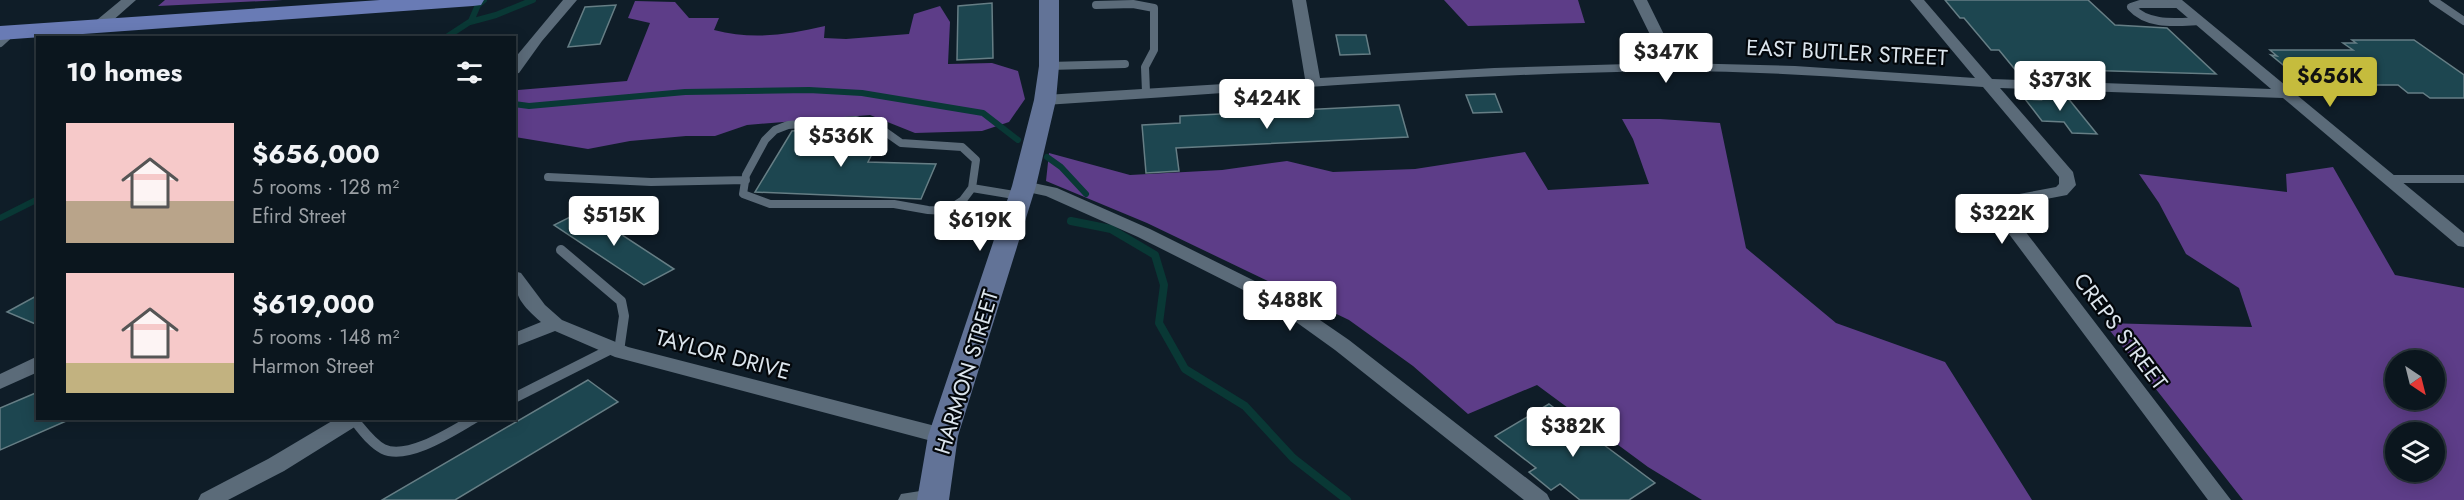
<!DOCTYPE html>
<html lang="en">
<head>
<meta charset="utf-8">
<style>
	:root { --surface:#0b161e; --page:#141f27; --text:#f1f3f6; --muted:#9a9fa4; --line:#2b353c; --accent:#c5bc3d }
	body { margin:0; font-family:Jost,sans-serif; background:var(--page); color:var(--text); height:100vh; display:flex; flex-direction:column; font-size:22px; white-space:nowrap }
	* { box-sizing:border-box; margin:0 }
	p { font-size:20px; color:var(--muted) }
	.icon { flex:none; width:33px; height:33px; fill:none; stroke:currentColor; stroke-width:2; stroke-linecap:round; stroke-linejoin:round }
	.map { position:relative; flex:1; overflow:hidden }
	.side { position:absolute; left:36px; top:36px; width:480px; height:384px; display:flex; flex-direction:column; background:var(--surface); border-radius:0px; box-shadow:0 3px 15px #0003,0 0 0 2px var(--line) }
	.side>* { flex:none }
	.needle { width:39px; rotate:145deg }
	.tools { position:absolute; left:2385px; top:350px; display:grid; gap:12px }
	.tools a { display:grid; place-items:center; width:60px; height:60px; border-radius:50%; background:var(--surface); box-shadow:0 3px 15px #0003,0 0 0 2px var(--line); font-size:30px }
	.price { position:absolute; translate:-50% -51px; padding:0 14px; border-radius:6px; background:#fff; color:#222; font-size:20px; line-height:39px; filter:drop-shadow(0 2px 3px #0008) }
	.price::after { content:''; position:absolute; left:50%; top:36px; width:18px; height:14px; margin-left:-9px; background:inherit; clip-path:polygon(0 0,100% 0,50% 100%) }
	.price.selected { background:var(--accent); color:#111 }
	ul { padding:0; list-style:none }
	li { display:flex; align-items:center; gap:18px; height:150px; padding:0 30px }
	li span { display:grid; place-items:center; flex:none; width:168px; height:120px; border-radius:0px; color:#555 }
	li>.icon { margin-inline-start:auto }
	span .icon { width:72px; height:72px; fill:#fffc; stroke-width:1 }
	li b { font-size:26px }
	h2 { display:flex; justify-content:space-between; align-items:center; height:72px; padding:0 30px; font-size:26px }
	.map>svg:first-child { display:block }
</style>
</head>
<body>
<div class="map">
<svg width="2464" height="500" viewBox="0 0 2464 500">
	<rect width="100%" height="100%" fill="#0f1d28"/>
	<path fill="#5d3d88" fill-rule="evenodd" d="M165,0H283L158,6Z
		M1444,0H1578L1585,23L1468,26Z
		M635,1L675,2L689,18H719L714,30C752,40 787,35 825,26L824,38L846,39L909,34L914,14L940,6L950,22L948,64L992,63L1018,71L1025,99L1009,122L982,131L915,133L870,115L747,125L715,136H686L630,141L588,149L515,137L514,95L518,90L627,81L650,23L628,18Z
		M1622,119H1660L1720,123L1746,248L1836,323L1945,362L2032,500H1702L1648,467L1537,385L1468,414L1413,366L1349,320L1147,223L1046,181L1049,153L1130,175L1222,170L1287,161L1333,172L1415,169L1525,152L1548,190L1649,184L1633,139Z
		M2333,167L2395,275L2464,288V500H2243L2104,323L2252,327L2239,288L2186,254L2159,203L2139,174L2287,192L2286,174ZM2396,360H2434V399H2396ZM2396,432H2434V471H2396Z"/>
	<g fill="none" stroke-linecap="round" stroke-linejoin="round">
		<path stroke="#093835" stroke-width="6" d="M470,22L496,15L533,0
			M445,38L471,21L478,5L484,0
			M514,104L529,106L685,92L809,90L862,93L983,113L1018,140
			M1047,157L1061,167L1086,194
			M0,218L38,199"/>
		<path stroke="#093835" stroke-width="8" d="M1071,221L1111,229L1155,255L1164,285L1159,323L1185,369L1245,406L1293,458L1347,500"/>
	</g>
	<path fill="#1d4650" stroke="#667e85" stroke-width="1.5" d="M1945,0H2088L2115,25L2167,28L2216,74L2043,69L2051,79L2022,78L1999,50H1991L1964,18H1960Z
		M992,3L993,58L957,60L958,6Z
		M616,5L600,44L568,47L585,7Z
		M1336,35H1366L1370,54L1340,55Z
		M2352,40H2414L2464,75V98H2430L2423,93H2408L2398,85H2311L2303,78H2299L2271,55L2277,56L2270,50H2353L2343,43H2356Z
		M2034,91L2063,92L2097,134L2072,133L2064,122L2042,121L2025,99L2041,100Z
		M1495,94L1502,112L1473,113L1466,95Z
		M1399,105L1408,137L1176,148L1179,171L1146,173L1142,125L1180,123V116Z
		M841,127L859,128L868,131L859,149L874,150L868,162L936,164L921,199L755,192L792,131Z
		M584,210L674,269L644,285L554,225Z
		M38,295V325L7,312Z
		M588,380L618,402L455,500H382Z
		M38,392V418H73L0,450V408Z
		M1549,404L1655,483L1629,500H1580L1560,484L1551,490L1529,472L1536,468L1495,436Z"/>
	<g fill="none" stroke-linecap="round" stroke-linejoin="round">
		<path stroke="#5b6b79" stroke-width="8" d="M2433,0L2464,21
			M2179,4H2140L2131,7C2148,26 2176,22 2199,21
			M1096,5L1133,4L1154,8V50L1145,67L1146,92
			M0,43L12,32
			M1049,66L1125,64
			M856,120L884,131L901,143L962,147L976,160L972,188L963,200L946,211L928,210L894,204H770L743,194L746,175L765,140L775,130L788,125Z
			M548,177L651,182L746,180
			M2389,179H2464
			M972,188L1020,196"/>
		<path stroke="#5b6b79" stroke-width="10" d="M561,250L621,301L624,316L619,351
			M514,398L613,348
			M353,419C362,429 371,443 383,449C408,461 454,430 475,418"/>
		<path fill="#5b6b79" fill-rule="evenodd" d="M121,0H136L102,30H92L90,27L92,24Z
			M563,0H577L542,41L519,73L514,74V59Z
			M1292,0H1306L1320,78L1494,68L1664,63L1633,0H1647L1678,63L1795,66L1975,78L1910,0H1924L1992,79L2271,89L2167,0H2182L2464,233V247L2458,246L2283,98L2000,88L2073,172L2076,185L2067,195L2015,205L2012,214L2231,500H2208L1994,214L1995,206L2003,197L2056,187L2059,184V177L1983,87C1880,80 1776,71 1672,71C1463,73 1254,92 1045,105L1037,100L1045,95L1305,79Z
			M1024,181L1057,188L1150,229L1285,296L1349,340L1547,494L1550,500H1524L1335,350L1271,304L1138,237L1046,196L1018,190L1016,186L1018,182Z
			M514,271L521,273L545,305L562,320L628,347L943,428L951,431L954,436L951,441L943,444L615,357L555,331L514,347V333L541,322C522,305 514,297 514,271Z
			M38,356V372L0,389V374Z
			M337,418H364L361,423L284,471L228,500H198L201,494L268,459Z
			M933,489L941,491L944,497L943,500H898L901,494Z"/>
		<path fill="#627397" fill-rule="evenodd" d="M1039,0H1059V66L1056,100L1036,186L958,436L949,500H917L928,436L1012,186L1034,100L1039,66Z"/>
		<path fill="#697bb5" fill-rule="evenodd" d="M380,0H484L481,5L473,6L0,40V26Z"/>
	</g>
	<g text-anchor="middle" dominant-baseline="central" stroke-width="4.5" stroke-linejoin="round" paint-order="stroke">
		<g font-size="22" fill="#dce5ed" stroke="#03070b">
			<text transform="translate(1847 52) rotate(3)">EAST BUTLER STREET</text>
			<text transform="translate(2121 331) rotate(53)">CREPS STREET</text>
			<text transform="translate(723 354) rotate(15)">TAYLOR DRIVE</text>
			<text transform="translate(966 372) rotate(-73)">HARMON STREET</text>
		</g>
	</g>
</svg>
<div class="tools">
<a><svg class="needle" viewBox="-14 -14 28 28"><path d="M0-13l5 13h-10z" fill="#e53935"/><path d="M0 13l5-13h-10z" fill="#9a9fa4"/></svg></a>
<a><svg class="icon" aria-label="layers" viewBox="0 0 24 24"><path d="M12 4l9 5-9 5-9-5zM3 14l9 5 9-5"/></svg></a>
</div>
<b class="price" style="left:1666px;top:84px">$347K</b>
<b class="price selected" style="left:2330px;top:108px">$656K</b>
<b class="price" style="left:2060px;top:112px">$373K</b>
<b class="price" style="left:1267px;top:130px">$424K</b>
<b class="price" style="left:841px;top:168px">$536K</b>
<b class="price" style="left:2002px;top:245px">$322K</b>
<b class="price" style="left:614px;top:247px">$515K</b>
<b class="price" style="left:980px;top:252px">$619K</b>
<b class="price" style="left:1290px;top:332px">$488K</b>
<b class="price" style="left:1573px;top:458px">$382K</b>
<section class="side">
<h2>10 homes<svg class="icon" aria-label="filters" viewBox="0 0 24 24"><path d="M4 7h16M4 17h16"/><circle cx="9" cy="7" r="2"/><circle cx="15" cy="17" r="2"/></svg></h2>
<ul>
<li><span style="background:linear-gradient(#f6c9c9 65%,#b9a48a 0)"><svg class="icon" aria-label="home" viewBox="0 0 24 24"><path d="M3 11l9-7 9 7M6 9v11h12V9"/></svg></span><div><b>$656,000</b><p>5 rooms · 128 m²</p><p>Efird Street</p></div></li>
<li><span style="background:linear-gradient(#f6c9c9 75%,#c2b280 0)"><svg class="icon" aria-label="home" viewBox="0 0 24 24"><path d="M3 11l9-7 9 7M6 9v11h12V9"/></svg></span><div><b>$619,000</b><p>5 rooms · 148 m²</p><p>Harmon Street</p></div></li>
</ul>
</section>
</div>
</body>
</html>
